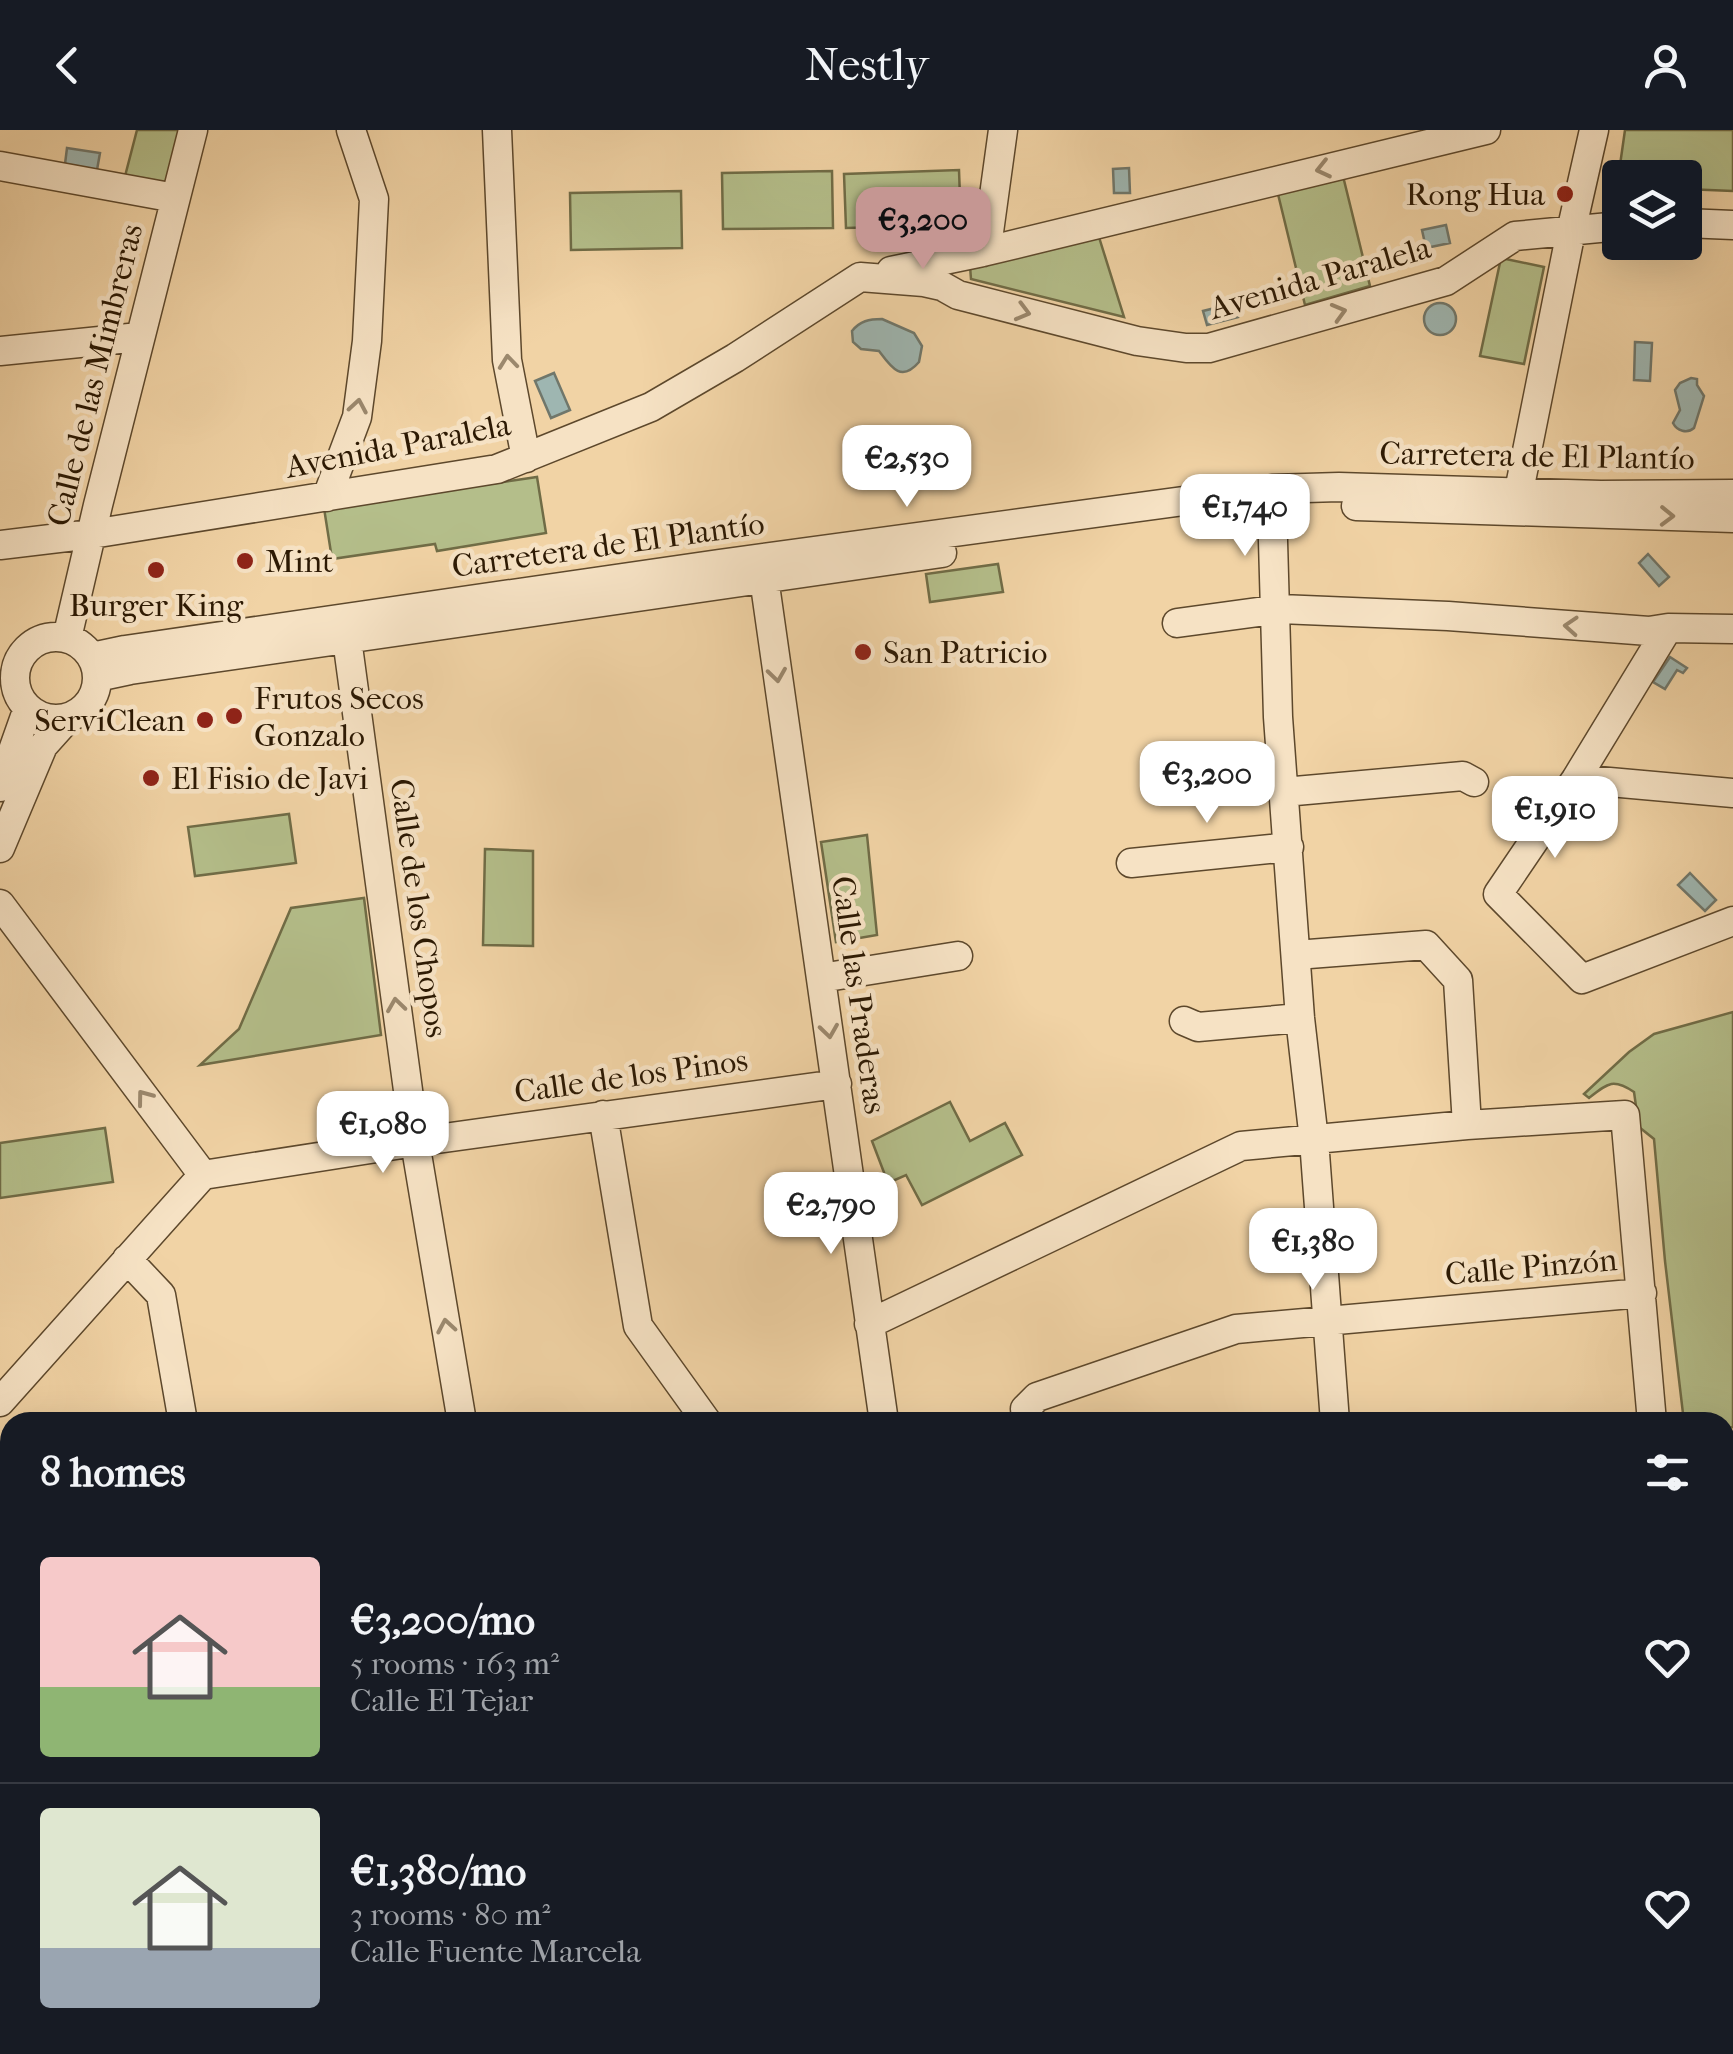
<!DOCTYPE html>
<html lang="en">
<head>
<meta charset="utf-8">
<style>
	:root { --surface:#171b24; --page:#242831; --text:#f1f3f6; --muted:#9ea1a6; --line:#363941; --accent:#c59692 }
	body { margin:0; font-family:"IM FELL French Canon",serif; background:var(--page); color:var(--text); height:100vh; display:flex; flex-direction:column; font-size:38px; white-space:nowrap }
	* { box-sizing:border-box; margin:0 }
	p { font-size:32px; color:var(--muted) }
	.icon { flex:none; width:55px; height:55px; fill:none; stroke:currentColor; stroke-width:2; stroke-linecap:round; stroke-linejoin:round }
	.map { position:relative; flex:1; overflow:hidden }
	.panel { position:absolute; left:0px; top:1282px; width:1735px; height:642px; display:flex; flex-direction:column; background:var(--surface); border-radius:30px 30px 0 0; box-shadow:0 10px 40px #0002 }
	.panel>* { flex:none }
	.controls { position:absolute; left:1602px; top:30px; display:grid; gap:20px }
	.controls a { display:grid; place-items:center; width:100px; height:100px; border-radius:10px; background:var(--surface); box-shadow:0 10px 40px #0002; font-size:50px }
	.price { position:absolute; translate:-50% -85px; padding:0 22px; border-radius:20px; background:#fff; color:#222; font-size:32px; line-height:65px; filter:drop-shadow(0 2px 5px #0008) }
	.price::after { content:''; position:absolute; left:50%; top:60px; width:30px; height:22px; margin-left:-15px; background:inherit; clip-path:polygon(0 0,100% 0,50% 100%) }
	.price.active { background:var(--accent); color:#111 }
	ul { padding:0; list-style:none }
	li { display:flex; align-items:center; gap:30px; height:250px; padding:0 40px }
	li+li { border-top:2px solid var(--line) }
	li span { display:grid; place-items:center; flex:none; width:280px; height:200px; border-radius:10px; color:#555 }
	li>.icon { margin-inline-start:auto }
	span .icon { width:120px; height:120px; fill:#fffc; stroke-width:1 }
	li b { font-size:42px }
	h2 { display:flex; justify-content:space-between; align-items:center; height:120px; padding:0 40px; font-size:42px }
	header { display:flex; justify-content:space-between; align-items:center; height:130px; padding:0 40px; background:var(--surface); font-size:45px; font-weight:600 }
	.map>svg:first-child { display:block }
</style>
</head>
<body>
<header><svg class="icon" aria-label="back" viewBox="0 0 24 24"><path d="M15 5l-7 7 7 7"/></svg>Nestly<svg class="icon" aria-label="person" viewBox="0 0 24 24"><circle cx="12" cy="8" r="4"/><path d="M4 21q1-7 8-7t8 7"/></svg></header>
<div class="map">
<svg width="1733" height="1924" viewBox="0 0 1733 1924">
	<rect width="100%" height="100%" fill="#f1d3a5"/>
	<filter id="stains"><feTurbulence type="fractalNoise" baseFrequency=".002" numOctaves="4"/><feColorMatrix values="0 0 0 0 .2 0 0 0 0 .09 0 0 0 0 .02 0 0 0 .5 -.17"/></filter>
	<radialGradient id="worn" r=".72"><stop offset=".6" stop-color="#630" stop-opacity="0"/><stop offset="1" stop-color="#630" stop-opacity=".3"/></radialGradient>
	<path fill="#b4be8a" stroke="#706c46" stroke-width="2.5" d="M137,0H180L167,52L124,50Z
		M1625,0H1733V61L1685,59V48H1620V56H1617Z
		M959,40L961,95L846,98L844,44Z
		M832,41L833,98L723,99L722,43Z
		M1342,42L1370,156L1305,175L1277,60Z
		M681,61L682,118L571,120L570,63Z
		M1098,104L1124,187L971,149L970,136Z
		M1501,128L1544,137L1524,234L1480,226Z
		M537,347L546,403L437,421L435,414L332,429L324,378Z
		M998,434L1003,462L930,472L926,444Z
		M289,684L296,733L195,746L188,697Z
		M867,705L877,805L836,812L821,712Z
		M485,719L533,721V816L483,815Z
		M364,768L381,905L200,935L239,899L291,778Z
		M1733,882V1297L1725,1299V1292H1684L1665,1131L1654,1009L1639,997L1634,962C1613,948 1608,953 1589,968L1584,964L1629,922L1654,904Z
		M950,972L970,1011L1005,993L1022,1025L922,1075L906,1045L888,1053L872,1011Z
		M105,998L113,1052L0,1068V1013Z
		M1733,1786V1837L1725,1844V1788Z
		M313,1915H526L529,1924H312Z
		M553,1915H864L837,1924H545Z
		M1235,1915H1657L1649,1924H1236Z"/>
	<path fill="#9eb6b1" stroke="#70776b" stroke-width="2.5" d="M67,18L100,23L97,40L65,34Z
		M1129,38L1130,63H1114L1113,39Z
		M1446,95L1450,113L1426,118L1422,100Z
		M1235,173L1238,187L1207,195L1203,181Z
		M1424 189a16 16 0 1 1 32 0a16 16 0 1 1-32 0Z
		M882,189L914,203L922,216L919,232C901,253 891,237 879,221L861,219L853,212L852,201C860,191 869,189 882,189Z
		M1635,212L1652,213L1650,251L1634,250Z
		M554,243L570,280L551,288L535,251Z
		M1691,248L1697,249V255L1704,266L1694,298C1687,304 1677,301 1673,293L1680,280L1675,260L1680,253Z
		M1648,424L1669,447L1659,456L1639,433Z
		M1670,527L1687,538L1683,543L1677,540L1665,559L1653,552Z
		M1690,743L1716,770L1705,781L1678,755Z"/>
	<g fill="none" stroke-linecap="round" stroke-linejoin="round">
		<defs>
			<path id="minor" d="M497,0L507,230L526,328
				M0,36L175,68
				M1685,93L1733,95
				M983,122L989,102L1003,0
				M891,141L983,122L1486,0
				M0,221L139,207
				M1519,361L1570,106L1594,0
				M327,367L357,287L367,211L374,69L351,0
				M1272,376L1278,587L1300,888L1314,1010L1335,1292
				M1356,376L1733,388
				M0,415L92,404L497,339L651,277L735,228L860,147L924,152L942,156L958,165L1137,211L1186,218H1209L1446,151L1515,106L1620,96
				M764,448L884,1292
				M1177,493L1280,479L1448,486L1649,501L1668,498L1733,499
				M1668,498L1576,649L1498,764L1582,849L1733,791
				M15 548a41 41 0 1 1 82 0a41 41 0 1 1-82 0Z
				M67,508L98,375L193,0
				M347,509L415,1012L462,1292
				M92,527L125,520L719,434L1272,359L1339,357L1601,365L1733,364
				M97,547L130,540L942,423
				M1576,649L1733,663
				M0,657L28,578
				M1284,662L1463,646L1474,652
				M0,718L43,616L69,587
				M1131,733L1289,717
				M0,774L203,1045
				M1296,825L1426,815L1458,850L1467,995
				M821,848L958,826
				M1184,891L1198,897L1300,888
				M603,985L638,1196L707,1292
				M127,1129L161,1165L183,1292
				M869,1194L1241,1016L1467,995L1625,985L1652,1292
				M0,1272L203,1045L415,1012L837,954
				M1025,1279L1037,1267L1236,1199L1642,1163
				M1725,1326L1733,1324
				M1725,1513L1733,1512
				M0,1514L10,1516
				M0,1718L10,1720
				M0,1739L10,1741
				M1725,1757L1733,1755
				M1725,1870L1733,1863
				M1725,1902L1733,1893
				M1227,1915L1228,1924
				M271,1924L272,1915
				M294,1924L295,1915
				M1675,1924L1683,1915
				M1705,1924L1713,1915"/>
		</defs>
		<use href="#minor" stroke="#5d482c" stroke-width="31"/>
		<use href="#minor" stroke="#f6e2c4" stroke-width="28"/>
	</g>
	<defs><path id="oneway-chevron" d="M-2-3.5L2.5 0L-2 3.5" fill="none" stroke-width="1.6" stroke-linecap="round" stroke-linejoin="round" transform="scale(2.5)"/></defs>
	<g stroke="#9b886d">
		<use href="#oneway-chevron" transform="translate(1323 39) rotate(167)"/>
		<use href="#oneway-chevron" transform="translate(1023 182) rotate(15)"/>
		<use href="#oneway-chevron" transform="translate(1339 182) rotate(-16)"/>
		<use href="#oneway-chevron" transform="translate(508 232) rotate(-96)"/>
		<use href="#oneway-chevron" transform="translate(358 276) rotate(-80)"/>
		<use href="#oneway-chevron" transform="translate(1667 386) rotate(1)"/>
		<use href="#oneway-chevron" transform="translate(1571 496) rotate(-176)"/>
		<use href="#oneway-chevron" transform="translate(777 545) rotate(82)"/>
		<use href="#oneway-chevron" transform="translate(396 875) rotate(-98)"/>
		<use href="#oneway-chevron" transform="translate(829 901) rotate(82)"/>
		<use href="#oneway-chevron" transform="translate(144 967) rotate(-127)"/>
		<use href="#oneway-chevron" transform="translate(446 1196) rotate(-100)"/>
	</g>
	<g fill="#8f2418" stroke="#f6e2c4" stroke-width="4">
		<circle cx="1565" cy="64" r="10"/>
		<circle cx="245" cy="431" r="10"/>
		<circle cx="156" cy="440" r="10"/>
		<circle cx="863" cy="522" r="10"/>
		<circle cx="234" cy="586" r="10"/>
		<circle cx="205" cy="590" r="10"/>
		<circle cx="151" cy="648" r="10"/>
	</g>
	<g text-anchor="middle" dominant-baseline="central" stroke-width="9" stroke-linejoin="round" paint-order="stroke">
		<g font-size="32" fill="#2c1903" stroke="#f6e2c4" text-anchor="start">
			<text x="1545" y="64" text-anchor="end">Rong Hua</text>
			<text x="265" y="431">Mint</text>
			<text x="156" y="475" text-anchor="middle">Burger King</text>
			<text x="883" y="522">San Patricio</text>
			<text x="254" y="568">Frutos Secos<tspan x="254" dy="37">Gonzalo</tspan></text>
			<text x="185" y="590" text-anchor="end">ServiClean</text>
			<text x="171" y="648">El Fisio de Javi</text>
		</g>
		<g font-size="32" fill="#2c1903" stroke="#f6e2c4">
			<text transform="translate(1320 148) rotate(-16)">Avenida Paralela</text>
			<text transform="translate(95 245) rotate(-76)">Calle de las Mimbreras</text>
			<text transform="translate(398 316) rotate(-11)">Avenida Paralela</text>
			<text transform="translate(1537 326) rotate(1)">Carretera de El Plantío</text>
			<text transform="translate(608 415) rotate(-8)">Carretera de El Plantío</text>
			<text transform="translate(419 778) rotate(82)">Calle de los Chopos</text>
			<text transform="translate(859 865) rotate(82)">Calle las Praderas</text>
			<text transform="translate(631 946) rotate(-8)">Calle de los Pinos</text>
			<text transform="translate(1531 1137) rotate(-5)">Calle Pinzón</text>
		</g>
	</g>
	<rect width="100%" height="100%" filter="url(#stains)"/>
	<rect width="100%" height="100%" fill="url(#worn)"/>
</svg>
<div class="controls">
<a><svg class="icon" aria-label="layers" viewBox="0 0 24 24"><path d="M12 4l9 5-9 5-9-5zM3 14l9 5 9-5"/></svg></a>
</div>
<b class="price active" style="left:923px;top:142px">€3,200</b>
<b class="price" style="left:907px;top:380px">€2,530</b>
<b class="price" style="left:1245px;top:429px">€1,740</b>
<b class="price" style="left:1207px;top:696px">€3,200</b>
<b class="price" style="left:1555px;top:731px">€1,910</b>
<b class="price" style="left:383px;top:1046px">€1,080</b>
<b class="price" style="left:831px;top:1127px">€2,790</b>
<b class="price" style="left:1313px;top:1163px">€1,380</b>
<section class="panel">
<h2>8 homes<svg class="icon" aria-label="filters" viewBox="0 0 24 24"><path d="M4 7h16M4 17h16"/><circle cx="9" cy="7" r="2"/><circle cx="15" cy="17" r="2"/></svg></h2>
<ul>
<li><span style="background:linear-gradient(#f6c9c9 65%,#8fb573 0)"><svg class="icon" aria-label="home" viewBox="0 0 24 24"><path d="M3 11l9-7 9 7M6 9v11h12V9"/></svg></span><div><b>€3,200/mo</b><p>5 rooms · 163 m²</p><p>Calle El Tejar</p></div><svg class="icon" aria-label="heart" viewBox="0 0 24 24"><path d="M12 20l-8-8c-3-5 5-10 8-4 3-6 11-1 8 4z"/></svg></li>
<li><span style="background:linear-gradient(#dfe7d0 70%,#9aa5b1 0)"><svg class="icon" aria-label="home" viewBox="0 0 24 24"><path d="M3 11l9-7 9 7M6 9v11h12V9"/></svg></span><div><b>€1,380/mo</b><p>3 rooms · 80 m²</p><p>Calle Fuente Marcela</p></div><svg class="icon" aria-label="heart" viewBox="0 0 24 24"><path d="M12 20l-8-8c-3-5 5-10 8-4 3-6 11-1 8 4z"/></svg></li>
</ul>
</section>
</div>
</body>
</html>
